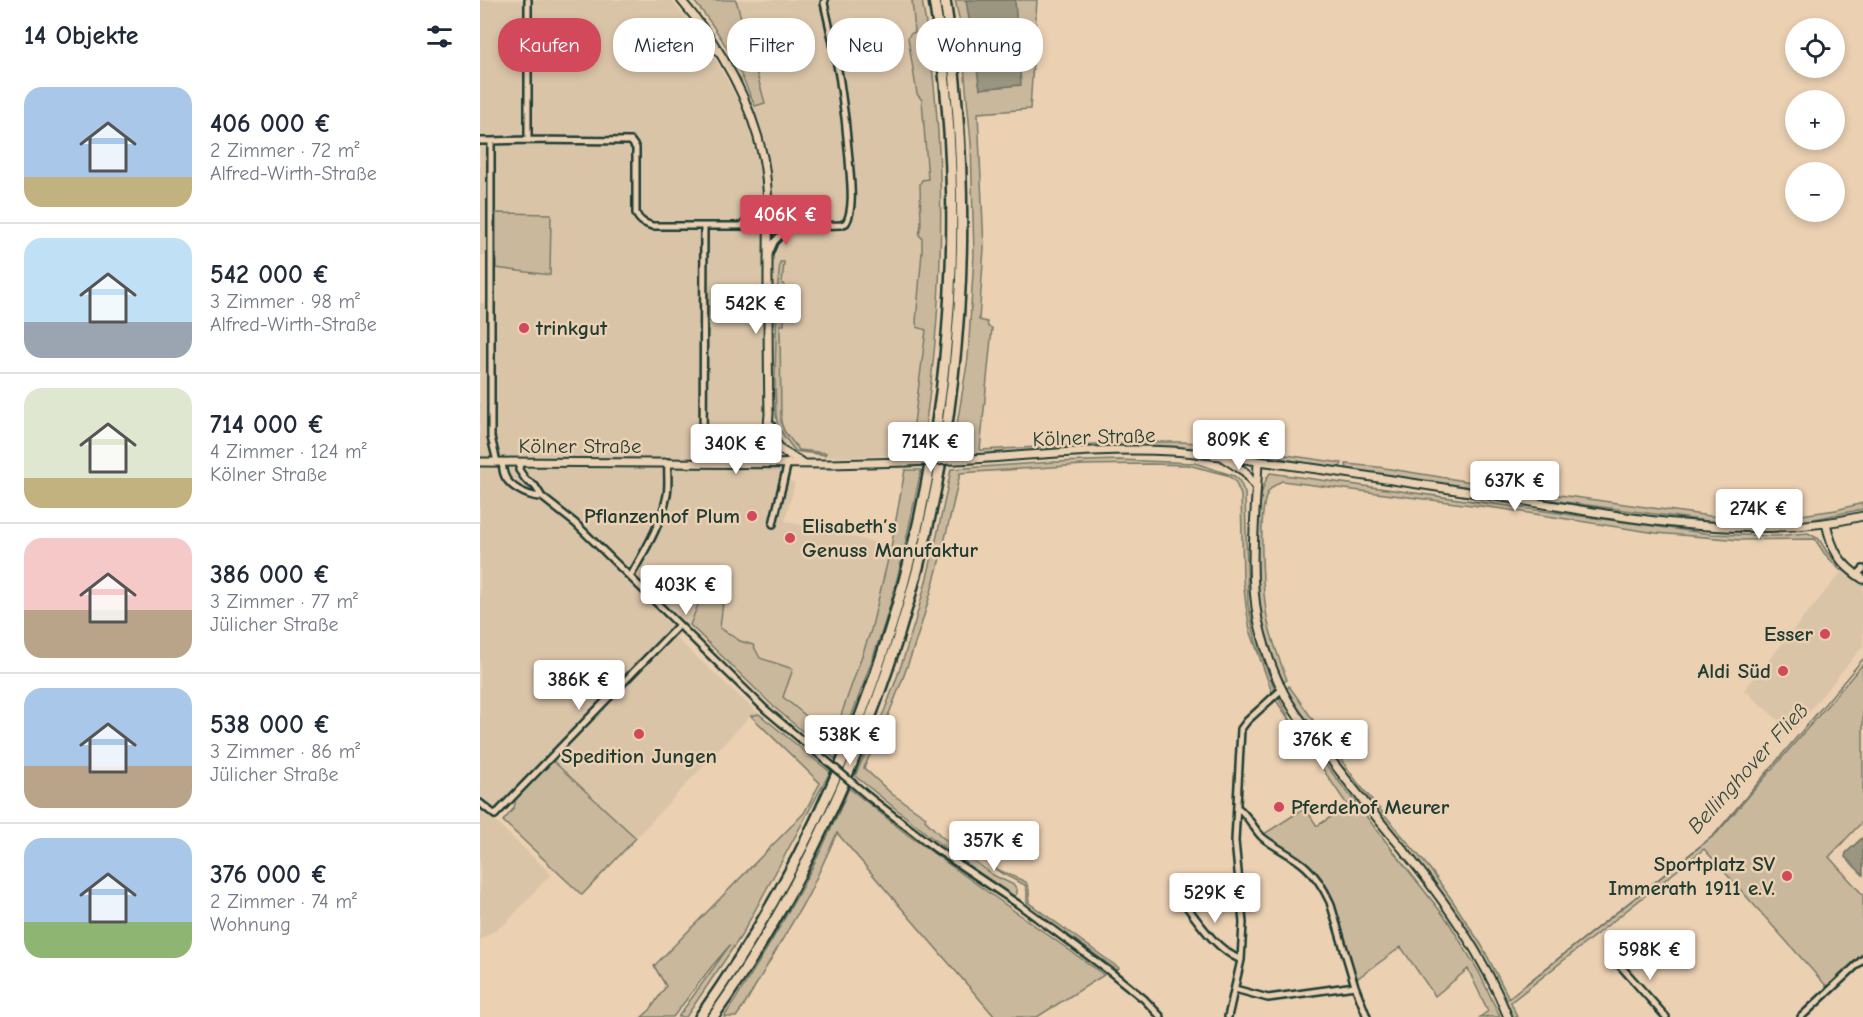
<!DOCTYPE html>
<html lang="de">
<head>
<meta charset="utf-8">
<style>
	:root { --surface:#fff; --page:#f6f6f7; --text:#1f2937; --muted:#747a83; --line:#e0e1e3; --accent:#d1495b }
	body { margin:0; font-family:"Comic Neue",sans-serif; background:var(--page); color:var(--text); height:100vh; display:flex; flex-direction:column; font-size:22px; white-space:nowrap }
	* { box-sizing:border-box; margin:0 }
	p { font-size:20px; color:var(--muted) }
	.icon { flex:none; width:33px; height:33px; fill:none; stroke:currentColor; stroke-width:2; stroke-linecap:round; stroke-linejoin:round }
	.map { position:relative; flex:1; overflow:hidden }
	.details { display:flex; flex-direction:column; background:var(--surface); width:480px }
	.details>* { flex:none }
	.hud { position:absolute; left:18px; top:18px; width:570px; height:54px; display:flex; gap:12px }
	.fabs { position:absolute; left:1305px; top:18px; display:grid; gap:12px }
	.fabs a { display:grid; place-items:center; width:60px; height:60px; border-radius:50%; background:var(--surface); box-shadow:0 3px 9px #0003; font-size:30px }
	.price { position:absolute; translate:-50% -51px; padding:0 14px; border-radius:6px; background:#fff; color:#222; font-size:20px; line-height:39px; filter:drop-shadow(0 2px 3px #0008) }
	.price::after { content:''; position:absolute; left:50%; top:36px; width:18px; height:14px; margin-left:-9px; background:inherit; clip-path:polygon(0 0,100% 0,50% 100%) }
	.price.active { background:var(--accent); color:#fff }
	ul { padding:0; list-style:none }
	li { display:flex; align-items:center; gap:18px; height:150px; padding:0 24px }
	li+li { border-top:2px solid var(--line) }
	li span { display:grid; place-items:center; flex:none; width:168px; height:120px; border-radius:18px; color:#555 }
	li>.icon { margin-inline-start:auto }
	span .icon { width:72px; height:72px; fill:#fffc; stroke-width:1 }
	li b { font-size:26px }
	h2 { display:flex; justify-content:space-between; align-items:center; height:72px; padding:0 24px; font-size:26px }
	.pill { padding:0 21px; border-radius:24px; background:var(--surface); box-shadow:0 3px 9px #0003; font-size:21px; line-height:54px }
	.pill.active { background:var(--accent); color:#fff }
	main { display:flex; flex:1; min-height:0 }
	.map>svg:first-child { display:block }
</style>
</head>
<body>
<main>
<section class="details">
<h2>14 Objekte<svg class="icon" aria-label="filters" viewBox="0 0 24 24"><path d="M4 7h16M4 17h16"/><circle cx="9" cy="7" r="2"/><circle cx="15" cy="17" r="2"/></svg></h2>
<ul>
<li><span style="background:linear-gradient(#a9c7e8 75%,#c2b280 0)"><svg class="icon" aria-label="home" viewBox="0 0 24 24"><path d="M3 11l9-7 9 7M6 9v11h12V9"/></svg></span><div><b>406 000 €</b><p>2 Zimmer · 72 m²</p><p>Alfred-Wirth-Straße</p></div></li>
<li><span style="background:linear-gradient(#bfe0f5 70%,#9aa5b1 0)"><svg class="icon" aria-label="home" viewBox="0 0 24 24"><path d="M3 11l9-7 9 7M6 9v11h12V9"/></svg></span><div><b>542 000 €</b><p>3 Zimmer · 98 m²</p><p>Alfred-Wirth-Straße</p></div></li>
<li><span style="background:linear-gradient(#dfe7d0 75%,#c2b280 0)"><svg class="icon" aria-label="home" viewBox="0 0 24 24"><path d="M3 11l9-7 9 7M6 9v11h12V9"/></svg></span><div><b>714 000 €</b><p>4 Zimmer · 124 m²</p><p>Kölner Straße</p></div></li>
<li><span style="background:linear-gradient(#f6c9c9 60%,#b9a48a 0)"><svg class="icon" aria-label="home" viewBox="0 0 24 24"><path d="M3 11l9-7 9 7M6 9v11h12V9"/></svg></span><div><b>386 000 €</b><p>3 Zimmer · 77 m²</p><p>Jülicher Straße</p></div></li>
<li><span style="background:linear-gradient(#a9c7e8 65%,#b9a48a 0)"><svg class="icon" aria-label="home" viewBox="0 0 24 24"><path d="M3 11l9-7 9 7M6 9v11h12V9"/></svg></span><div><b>538 000 €</b><p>3 Zimmer · 86 m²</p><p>Jülicher Straße</p></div></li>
<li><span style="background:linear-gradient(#a9c7e8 70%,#8fb573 0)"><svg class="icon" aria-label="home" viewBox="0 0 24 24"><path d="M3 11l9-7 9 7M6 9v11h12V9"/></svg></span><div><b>376 000 €</b><p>2 Zimmer · 74 m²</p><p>Wohnung</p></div></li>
</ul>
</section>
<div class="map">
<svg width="1383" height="1017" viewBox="0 0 1383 1017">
	<rect width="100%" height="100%" fill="#ebd0b2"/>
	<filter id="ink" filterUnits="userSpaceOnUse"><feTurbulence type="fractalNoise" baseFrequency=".0167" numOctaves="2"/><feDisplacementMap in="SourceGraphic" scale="12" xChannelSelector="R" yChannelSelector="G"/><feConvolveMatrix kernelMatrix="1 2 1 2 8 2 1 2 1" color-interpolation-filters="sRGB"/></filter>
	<g filter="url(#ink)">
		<path fill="#dac4a8" d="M0,0H191L222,38L244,74L263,111L285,103L256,0H439L458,217L437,454L363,457L322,454L311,472L309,481L315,483L305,521L411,546L391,630L353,739L303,697L313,669L279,658L273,645L260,641L240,628L244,593L225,587L210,625L196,638L279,714L270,716L156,838L68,756L11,817L71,874L26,923L0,940V303H14L15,256L0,255Z
			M1363,570L1383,582V646L1312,732L1264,690Z"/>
		<path fill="#cab89d" stroke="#747a68" stroke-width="1.5" d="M213,0H256L285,103L275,106C258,66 242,34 213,0Z
			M432,0H442C469,150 465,304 441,455L430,454L446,330L437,327L436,322L442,252V238L439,235L441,225L440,184L442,180L448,179L442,100L437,94L428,38L430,34L435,32Z
			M475,0H557L550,109L498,113L504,248L499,320L507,322L508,327L512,328L500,450L656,442H703L765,447L777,441V452L772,455L727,449L683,447L472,455L488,358L494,255L491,143L480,22Z
			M16,213L71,214L70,275L16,268Z
			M300,262H304L302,284H304V325H300L301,422L304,431L319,450L346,453L345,455L315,451L304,436L298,426L296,415L295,379L297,294Z
			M781,422C785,435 778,444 792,453L862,463L860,467L855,468L782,455L779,450Z
			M639,460L715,463L754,476L759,480L765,493L768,604L776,642L796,693L793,695L770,630L766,606L763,579L761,495L755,481L747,475L708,465L669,464L604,465L480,473C463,552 443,631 412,706C404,727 393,748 384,768L412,794L446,817L445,820L462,837L513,875L534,885L537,889V893L535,896H531L456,841L375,776C385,754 395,732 405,709C436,632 455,550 471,469L575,462Z
			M866,464L898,467L1016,486L1230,516L1300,518L1356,510L1383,503V509L1325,521L1301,523L1235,522L1031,495L871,470L867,469Z
			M425,470H441C430,522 420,574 404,625C389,671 372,715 355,759L294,707L210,625L225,587L244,593L240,628L260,641L273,645L280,658L313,669L303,697L353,738L391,630L411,547Z
			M790,473L1231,534L1297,536L1328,533L1339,539L1347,552L1363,570H1360L1344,553L1335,539L1260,540L1176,533L1023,509L802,481C797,483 792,487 788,492C777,511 783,599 788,622C792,641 800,661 807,680L804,682C776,638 773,568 779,518C780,503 781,486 790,473Z
			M1383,664V821L1349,857L1383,895V955L1349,989L1224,849L1031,1002L1037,1017H1032L1004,959L973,909L945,871L882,795L846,749L806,690L809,686L877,782L950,869L972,900L1002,946L1029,998L1237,833Z
			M798,697L810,719L968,921L999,972L1020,1017H1000L1008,1011L988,969L955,996L921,947L875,980L862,938L837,877L784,834L825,808L837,826L868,806L795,699Z
			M279,714L350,772L261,936L206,1017H198L250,945L232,966L193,1017H162L170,1010L186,986L174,966L324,813L340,783L271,716Z
			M72,760L156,838L102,895L23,821L34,808L36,798Z
			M369,788L428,835L624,975L557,1017H515L357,833L329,894L263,1007L256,1017H244C292,944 336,869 369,788Z
			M514,868L546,882L549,890V903L639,968L637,970L547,905V891L545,885L521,873Z"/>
		<path fill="#9a9680" stroke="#697262" stroke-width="1.5" d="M486,0H535L541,85L500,89Z
			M1383,837V875L1365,857L1366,853Z"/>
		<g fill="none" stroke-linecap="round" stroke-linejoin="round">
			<path stroke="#697262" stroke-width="1.5" d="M1026,1000L1234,835L1383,659
				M1006,1017L1007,1016"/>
			<defs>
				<path id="street" d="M48,140L151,141L156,148V213C159,221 164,223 172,226H335L361,225L366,223C375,208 370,176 369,159C365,106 357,55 344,3L345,0
					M0,141H11
					M262,225L272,218L287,198
					M289,254L294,242L309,226
					M17,462L11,437V141L48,140V0
					M22,462C23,469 23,476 28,481C35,490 51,497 62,497
					M40,462L39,470L46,480L55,486L62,497L95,523L285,709L336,752
					M223,462L224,226
					M293,524L308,462
					M1377,575L1383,569
					M150,577C164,552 182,523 187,495C189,484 187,473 188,462
					M389,797L456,849L538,904L633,974L664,999L681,1017
					M0,803L15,815L198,626
					M758,808C768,815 773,828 782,837C795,848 813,855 826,867C836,876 844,889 850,902L875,986L887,1017
					M701,899C719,922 734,948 761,960
					M1136,961L1186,1017
					M755,989L788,998L875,986
					M748,1017L761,960L763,923L755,841L761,729L767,721L802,689
					M1321,1017L1383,959"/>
				<path id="secondary" d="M201,0C240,46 270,98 283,157C290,193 288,231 288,267C288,316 288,365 289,414L287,438L284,453L288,462
					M295,441L301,450L321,462
					M745,459L765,472L776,487
					M475,460C547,456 620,447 691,451C720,453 749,457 778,461C867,472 957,487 1046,501C1156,519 1272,542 1383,516
					M778,461C776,513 768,567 778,620C785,651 797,685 815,712C823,723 832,734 840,745C866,781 894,814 922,848C964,900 1003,954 1028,1017
					M0,462L351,464L426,462
					M288,462L294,453L291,425
					M1346,523C1352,550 1359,564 1383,579"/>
				<path id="highway" d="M220,1017C427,725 512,353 454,0
					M233,1017C287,941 331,859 368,773C474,524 505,268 465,0"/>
			</defs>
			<use href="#street" stroke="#1f3d34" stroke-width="10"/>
			<use href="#secondary" stroke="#1f3d34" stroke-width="11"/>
			<use href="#highway" stroke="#1f3d34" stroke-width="14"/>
			<use href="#street" stroke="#ebd0b2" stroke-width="5"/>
			<use href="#secondary" stroke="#ebd0b2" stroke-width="7"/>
			<use href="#highway" stroke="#ebd0b2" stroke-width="9"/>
			<defs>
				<path id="street-bridge" d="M336,752L389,797"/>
				<path id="secondary-bridge" d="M426,462L475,460"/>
			</defs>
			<use href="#street-bridge" stroke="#1f3d34" stroke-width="10" stroke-linecap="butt"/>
			<use href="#secondary-bridge" stroke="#1f3d34" stroke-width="11" stroke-linecap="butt"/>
			<use href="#street-bridge" stroke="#ebd0b2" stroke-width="5"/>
			<use href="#secondary-bridge" stroke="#ebd0b2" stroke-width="7"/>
		</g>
	</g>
	<g fill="#d1495b" stroke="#ebd0b2" stroke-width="2">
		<circle cx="44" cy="328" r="6"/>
		<circle cx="272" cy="516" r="6"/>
		<circle cx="310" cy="538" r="6"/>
		<circle cx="1345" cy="634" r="6"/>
		<circle cx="1303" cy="671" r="6"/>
		<circle cx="159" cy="734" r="6"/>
		<circle cx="799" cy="807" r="6"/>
		<circle cx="1307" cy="876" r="6"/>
	</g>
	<g text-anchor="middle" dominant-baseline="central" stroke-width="5" stroke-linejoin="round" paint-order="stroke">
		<g font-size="21" font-weight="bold" fill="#1f3d34" stroke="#ebd0b2" text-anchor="end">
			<text x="56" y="328" text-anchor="start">trinkgut</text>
			<text x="260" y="516">Pflanzenhof Plum</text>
			<text x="322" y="526" text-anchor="start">Elisabeth’s<tspan x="322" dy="24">Genuss Manufaktur</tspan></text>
			<text x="1333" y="634">Esser</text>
			<text x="1291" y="671">Aldi Süd</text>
			<text x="159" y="756" text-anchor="middle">Spedition Jungen</text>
			<text x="811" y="807" text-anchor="start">Pferdehof Meurer</text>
			<text x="1295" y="864">Sportplatz SV<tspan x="1295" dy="24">Immerath 1911 e.V.</tspan></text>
		</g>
		<g font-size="21" fill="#1f3d34" stroke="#ebd0b2">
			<text transform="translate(614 437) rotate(-2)">Kölner Straße</text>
			<text x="100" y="446">Kölner Straße</text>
		</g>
		<g font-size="22" font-style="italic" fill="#314a3f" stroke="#ebd0b2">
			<text transform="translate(1268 768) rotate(-48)">Bellinghover Fließ</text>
		</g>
	</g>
</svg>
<div class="fabs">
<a><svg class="icon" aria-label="locate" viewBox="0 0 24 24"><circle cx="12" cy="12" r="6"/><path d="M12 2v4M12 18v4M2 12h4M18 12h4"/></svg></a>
<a>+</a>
<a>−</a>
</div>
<b class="price active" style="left:306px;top:246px">406K €</b>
<b class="price" style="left:276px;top:335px">542K €</b>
<b class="price" style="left:759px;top:471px">809K €</b>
<b class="price" style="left:451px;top:473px">714K €</b>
<b class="price" style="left:256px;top:475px">340K €</b>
<b class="price" style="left:1035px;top:512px">637K €</b>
<b class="price" style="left:1279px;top:540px">274K €</b>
<b class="price" style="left:206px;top:616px">403K €</b>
<b class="price" style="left:99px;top:711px">386K €</b>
<b class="price" style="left:370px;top:766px">538K €</b>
<b class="price" style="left:843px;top:771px">376K €</b>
<b class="price" style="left:514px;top:872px">357K €</b>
<b class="price" style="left:735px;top:924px">529K €</b>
<b class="price" style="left:1170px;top:981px">598K €</b>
<div class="hud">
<a class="pill active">Kaufen</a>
<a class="pill">Mieten</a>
<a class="pill">Filter</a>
<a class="pill">Neu</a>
<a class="pill">Wohnung</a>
</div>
</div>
</main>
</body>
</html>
